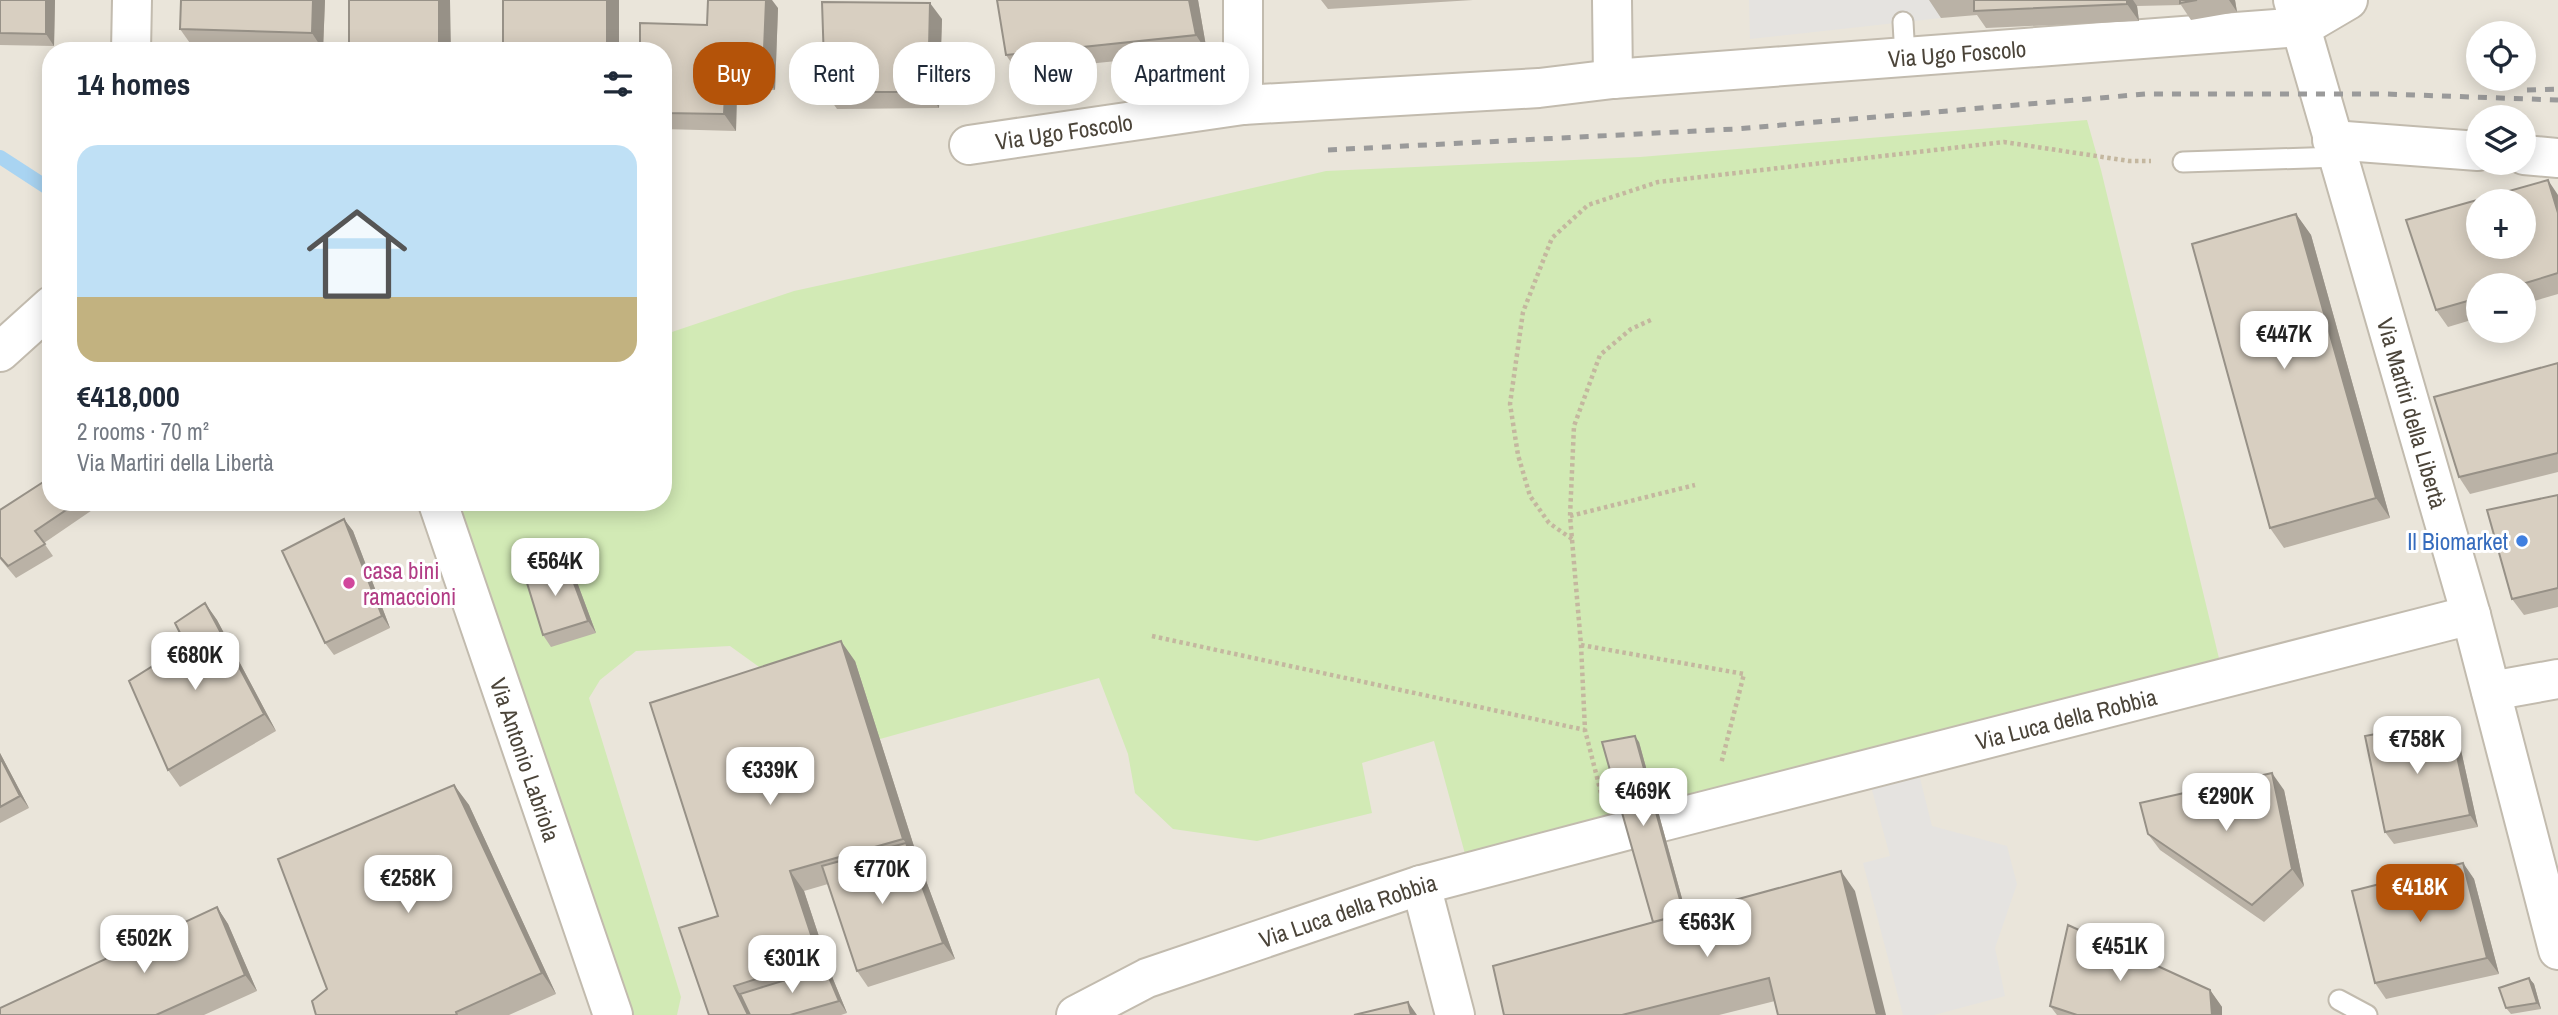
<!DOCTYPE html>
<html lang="en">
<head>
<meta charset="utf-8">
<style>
	:root { --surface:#fff; --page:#f6f6f7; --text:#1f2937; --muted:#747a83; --accent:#b45309 }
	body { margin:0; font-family:"Archivo Narrow",sans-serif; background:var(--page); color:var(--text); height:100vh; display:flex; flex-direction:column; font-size:26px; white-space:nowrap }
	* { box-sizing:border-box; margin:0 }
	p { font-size:23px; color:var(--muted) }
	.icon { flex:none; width:38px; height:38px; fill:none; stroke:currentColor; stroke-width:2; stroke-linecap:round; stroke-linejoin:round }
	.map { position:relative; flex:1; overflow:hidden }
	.drawer { position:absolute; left:42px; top:42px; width:630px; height:469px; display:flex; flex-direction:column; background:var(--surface); border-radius:28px; box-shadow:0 4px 18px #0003 }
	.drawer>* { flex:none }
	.banner { position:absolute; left:693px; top:42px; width:665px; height:63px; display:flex; gap:14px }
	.fabs { position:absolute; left:2466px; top:21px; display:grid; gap:14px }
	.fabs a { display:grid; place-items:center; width:70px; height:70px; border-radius:50%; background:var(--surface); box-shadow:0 4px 18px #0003; font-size:35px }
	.price { position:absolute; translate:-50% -60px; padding:0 16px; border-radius:14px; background:#fff; color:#222; font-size:23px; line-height:46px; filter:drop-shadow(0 2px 4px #0008) }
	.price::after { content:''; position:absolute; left:50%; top:42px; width:21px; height:16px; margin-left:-10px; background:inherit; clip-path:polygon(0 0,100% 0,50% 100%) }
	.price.on { background:var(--accent); color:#fff }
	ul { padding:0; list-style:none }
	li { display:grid; align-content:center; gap:14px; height:371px; padding:0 35px }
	li span { display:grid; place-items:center; height:217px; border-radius:21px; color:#555 }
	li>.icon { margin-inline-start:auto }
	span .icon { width:126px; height:126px; fill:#fffc; stroke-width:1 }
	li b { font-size:30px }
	h2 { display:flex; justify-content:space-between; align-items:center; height:84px; padding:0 35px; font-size:30px }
	.tag { padding:0 24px; border-radius:28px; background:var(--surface); box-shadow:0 4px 18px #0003; font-size:24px; line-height:63px }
	.tag.on { background:var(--accent); color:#fff }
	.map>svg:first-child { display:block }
</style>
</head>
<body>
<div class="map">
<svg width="2558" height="1015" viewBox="0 0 2558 1015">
	<rect width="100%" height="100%" fill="#f6f3ec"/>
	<path fill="#eae5da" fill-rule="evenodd" d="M0,0H2558V1015H0ZM2478,33H2524V79H2478ZM51,51H663V502H51ZM2478,117H2524V163H2478ZM2478,201H2524V247H2478ZM2478,285H2524V331H2478Z"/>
	<path fill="#d2eab5" d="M2087,120L2101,170L2224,679L1470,872L1434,741L1362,763L1372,813L1257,841L1173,829L1135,793L1128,754L1099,678L880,739L784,685L730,646L636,651L600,680L589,698L681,997L677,1015H634L455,502H663V335L794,291L1009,244L1326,171L1640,157Z"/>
	<path fill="#e5e3e0" d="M1749,0H1939L1941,18L1750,39Z
		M1915,758L1932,826L2007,846L2017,884L1995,948L2005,996L1934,1015H1903L1863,863L1890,856L1866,768Z"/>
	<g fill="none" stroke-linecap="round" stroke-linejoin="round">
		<path stroke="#a9d4f2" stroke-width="14" d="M0,157L51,190"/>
		<defs>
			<path id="lane" d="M1903,22L1905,57
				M2183,162L2338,157
				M2339,1000L2367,1015"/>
			<g id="street">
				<path id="s1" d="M1243,0V105L1539,88L1613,79L2302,27L2348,0"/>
				<path d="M1612,0L1613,79"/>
				<path id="s2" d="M2293,0L2471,615L2558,950"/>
				<path d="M131,51L132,0"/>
				<path d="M2332,140L2478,151"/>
				<path id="s3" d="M969,145L1243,105"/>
				<path d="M2524,155L2558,158"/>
				<path d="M0,352L51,306"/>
				<path id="s4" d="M438,503L613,1015"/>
				<path d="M2491,691L2558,679"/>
				<path id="s5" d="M1661,822L2471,615"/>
				<path d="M1421,885L1455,1015"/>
				<path id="s6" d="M1076,1015L1147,978L1421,885L1629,830"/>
			</g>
		</defs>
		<use href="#lane" stroke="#c2bbae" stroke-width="23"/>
		<use href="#street" stroke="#c2bbae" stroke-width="42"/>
		<path stroke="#c4b79f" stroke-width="4.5" stroke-dasharray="3.5 3.5" stroke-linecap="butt" d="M1570,516L1695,485
			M1572,539L1549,523L1530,496L1518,455L1510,404L1523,312L1552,238L1588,205L1658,182L2004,142L2129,161H2151
			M1152,636L1585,730
			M1581,645L1744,674L1721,764
			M1601,793L1585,730L1581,645L1570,516L1574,426L1600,355L1631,329L1653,319"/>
		<use href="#lane" stroke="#fff" stroke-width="19"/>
		<use href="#street" stroke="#fff" stroke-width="38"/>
		<path stroke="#9a9a9a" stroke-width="5" stroke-dasharray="9 9" stroke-linecap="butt" d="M2527,90L2558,89
			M1328,150L1735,129L2146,94H2385L2558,100"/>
	</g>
	<path fill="#bab2a6" d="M0,0H55L54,46L0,45Z
		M325,0L323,50L192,46L180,29Z
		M997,0H1198L1207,52L1017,71L1006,55Z
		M1321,0H1473L1328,9Z
		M1929,0H2235L2237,12L2191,20L2181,5L2137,6L2139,21L1986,28L1977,15L1941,18Z
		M778,8L775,90H737L736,131L663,129V51L707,25Z
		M942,19L939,108L837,109L825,92Z
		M2558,195V294L2524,304V285H2478V318L2448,327L2436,310Z
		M2296,214L2311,235L2390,518L2284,548L2270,528Z
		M2558,363V472L2470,494L2459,477Z
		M2558,495V607L2524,615L2512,599Z
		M51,502H104L44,543L53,556L16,578L0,559V510Z
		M344,519L353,531L390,628L334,655L325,643Z
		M566,562L574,574L596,633L551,647L543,635Z
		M205,603L217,620L276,731L180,787L168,770L186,645Z
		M855,661L918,859L955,959L868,987L857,971L828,884L804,891L833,979L847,1013L841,1015H709L718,916Z
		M2457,732L2478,827L2394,844L2385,832Z
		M1639,742L1686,913L1855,891L1775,1001L1719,1015H1504L1653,922Z
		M0,753L29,808L0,823Z
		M454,785L469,805L556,994L509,1015H316L327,989Z
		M2284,790L2304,886L2264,922L2160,850L2148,834Z
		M2463,863L2474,879L2499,974L2386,999L2375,983Z
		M217,907L228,924L257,991L204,1015H0Z
		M2529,978L2534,984L2541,1009L2511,1014L2506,1008Z
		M2210,990L2222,1007V1015H2057L2050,1006Z"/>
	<path fill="#979187" d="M46,0H55L54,46L46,34Z
		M313,0H325L323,50L312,33Z
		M439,0H450L451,51H439Z
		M607,0H619V51H607Z
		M766,0H772L778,8L775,90L763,74Z
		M1189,0H1198L1207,52L1196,35Z
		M2127,0H2133L2137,6L2139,21L2127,4Z
		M2229,0H2235L2237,12Z
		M930,3L942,19L939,108L928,92Z
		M726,73L737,90L736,131L724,114Z
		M2548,180L2558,195V213Z
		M2296,214L2311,235L2390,518L2376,498Z
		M344,519L353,531L390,628L382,616Z
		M566,562L574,574L596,633L588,621Z
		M205,603L217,620L276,731L264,714Z
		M841,641L855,661L918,859L955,959L943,943L906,843L903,839Z
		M2449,720L2457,732L2478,827L2470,815Z
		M1635,736L1639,742L1692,935L1688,929Z
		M0,753L29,808L20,796L0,757Z
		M2272,773L2284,790L2304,886L2292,869Z
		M454,785L469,805L556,994L542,973Z
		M2463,863L2474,879L2499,974L2487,958Z
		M790,871L804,891L833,979L847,1013L839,1001L825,968L819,959Z
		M1841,871L1855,891L1886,1015H1877Z
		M217,907L228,924L257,991L245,975Z
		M2529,978L2534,984L2541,1009L2537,1003Z
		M734,986L749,1006L753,1015H748Z
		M2210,990L2222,1007V1015H2212Z
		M1408,1002L1417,1015H1411Z"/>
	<path fill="#d8cfc1" stroke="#979187" stroke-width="2" fill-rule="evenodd" d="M0,0H46V34L0,33Z
		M181,0H313L312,33L180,29Z
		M349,0H439V51H349Z
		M503,0H607V51H503Z
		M708,0H766L763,74L726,73L724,114L663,113V51H640V23L707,25Z
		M997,0H1189L1196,35L1006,55Z
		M1974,0H2127V4L1974,11Z
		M2180,0H2197L2180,3Z
		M822,2L930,3L928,92H825Z
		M2548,180L2558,213V273L2519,285H2478V298L2436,310L2406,220ZM2478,201H2524V247H2478Z
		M2296,214L2376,498L2270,528L2192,244Z
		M2558,363V453L2459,477L2434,397Z
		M51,477V502H78L35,531L45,544L8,566L0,557V510Z
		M2558,495V588L2512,599L2487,510Z
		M344,519L382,616L325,643L282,551Z
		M566,562L588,621L543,635L523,570Z
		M205,603L264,714L168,770L129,681L186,645L175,623Z
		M841,641L903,839L790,871L819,959L734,986L748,1015H709L679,928L718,916L650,703Z
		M2449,720L2470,815L2385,832L2365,736Z
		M1635,736L1684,914L1653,922L1602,742Z
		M0,757L20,796L0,807Z
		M2272,773L2292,869L2252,905L2148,834L2140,803Z
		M454,785L542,973L456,1012L457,1015H316L312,1001L327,989L278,859Z
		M906,843L943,943L857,971L822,866Z
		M2463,863L2487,958L2375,983L2352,891Z
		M1841,871L1877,1015H1778L1769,978L1622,1015H1504L1493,966Z
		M217,907L245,975L156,1015H0V1008Z
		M2068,925L2210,990L2212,1015H2077L2050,1006Z
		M825,968L839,1001L790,1015H750L740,994Z
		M2529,978L2537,1003L2506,1008L2499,988Z
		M1408,1002L1411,1015H1354Z"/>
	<circle fill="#3f7fe0" stroke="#fff" stroke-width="2.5" cx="2522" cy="541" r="7"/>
	<circle fill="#d1479c" stroke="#fff" stroke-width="2.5" cx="349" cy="583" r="7"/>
	<g text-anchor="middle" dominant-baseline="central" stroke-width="6" stroke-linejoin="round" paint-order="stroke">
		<g font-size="23" fill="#4b4439" stroke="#fff">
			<text stroke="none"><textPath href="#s1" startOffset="821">Via Ugo Foscolo</textPath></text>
			<text stroke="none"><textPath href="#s3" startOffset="96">Via Ugo Foscolo</textPath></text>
			<text stroke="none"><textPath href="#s2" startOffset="430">Via Martiri della Libertà</textPath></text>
			<text stroke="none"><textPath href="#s5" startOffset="418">Via Luca della Robbia</textPath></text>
			<text stroke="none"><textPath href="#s4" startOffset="271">Via Antonio Labriola</textPath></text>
			<text stroke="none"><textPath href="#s6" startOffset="292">Via Luca della Robbia</textPath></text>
		</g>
		<g font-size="23" fill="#366cbe" stroke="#fff" text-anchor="end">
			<text x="2508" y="541">Il Biomarket</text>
		</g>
		<g font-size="23" fill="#b23c85" stroke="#fff" text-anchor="start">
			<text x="363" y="570">casa bini<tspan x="363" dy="26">ramaccioni</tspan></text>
		</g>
	</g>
</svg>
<div class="fabs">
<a><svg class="icon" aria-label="locate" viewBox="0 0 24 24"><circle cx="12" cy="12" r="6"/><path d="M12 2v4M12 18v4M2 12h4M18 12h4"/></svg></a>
<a><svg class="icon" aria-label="layers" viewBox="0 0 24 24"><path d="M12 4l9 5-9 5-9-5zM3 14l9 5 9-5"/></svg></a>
<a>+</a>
<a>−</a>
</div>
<b class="price" style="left:2284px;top:371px">€447K</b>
<b class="price" style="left:555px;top:598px">€564K</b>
<b class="price" style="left:195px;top:692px">€680K</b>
<b class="price" style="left:2417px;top:776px">€758K</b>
<b class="price" style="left:770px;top:807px">€339K</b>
<b class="price" style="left:1643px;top:828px">€469K</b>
<b class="price" style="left:2226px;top:833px">€290K</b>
<b class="price" style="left:882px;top:906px">€770K</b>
<b class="price" style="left:408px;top:915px">€258K</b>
<b class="price on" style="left:2420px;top:924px">€418K</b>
<b class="price" style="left:1707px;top:959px">€563K</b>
<b class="price" style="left:144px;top:975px">€502K</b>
<b class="price" style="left:2120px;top:983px">€451K</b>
<b class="price" style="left:792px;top:995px">€301K</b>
<div class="banner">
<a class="tag on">Buy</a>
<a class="tag">Rent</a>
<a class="tag">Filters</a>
<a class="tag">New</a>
<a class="tag">Apartment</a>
</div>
<section class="drawer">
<h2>14 homes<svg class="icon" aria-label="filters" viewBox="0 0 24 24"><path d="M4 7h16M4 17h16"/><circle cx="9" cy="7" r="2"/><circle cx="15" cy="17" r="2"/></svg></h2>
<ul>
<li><span style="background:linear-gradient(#bfe0f5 70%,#c2b280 0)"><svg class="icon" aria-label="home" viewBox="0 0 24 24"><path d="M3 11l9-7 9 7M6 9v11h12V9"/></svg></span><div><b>€418,000</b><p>2 rooms · 70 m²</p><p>Via Martiri della Libertà</p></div></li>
</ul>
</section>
</div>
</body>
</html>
